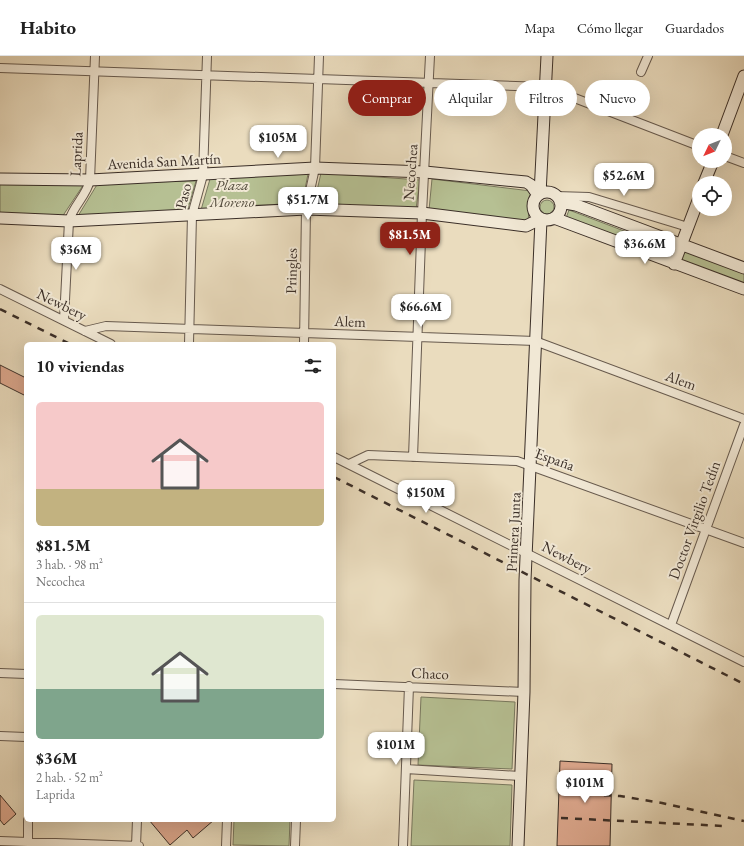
<!DOCTYPE html>
<html lang="es">
<head>
<meta charset="utf-8">
<style>
	:root { --surface:#fff; --page:#f2f2f2; --text:#222; --muted:#767676; --line:#e0e0e0; --accent:#8f2418 }
	body { margin:0; font-family:"EB Garamond",serif; background:var(--page); color:var(--text); height:100vh; display:flex; flex-direction:column; font-size:15px; white-space:nowrap }
	* { box-sizing:border-box; margin:0 }
	p { font-size:13px; color:var(--muted) }
	.icon { flex:none; width:22px; height:22px; fill:none; stroke:currentColor; stroke-width:2; stroke-linecap:round; stroke-linejoin:round }
	.map { position:relative; flex:1; overflow:hidden }
	.details { position:absolute; left:24px; top:286px; width:312px; height:480px; display:flex; flex-direction:column; background:var(--surface); border-radius:6px; box-shadow:0 4px 16px #0002 }
	.details>* { flex:none }
	.banner { position:absolute; left:348px; top:24px; width:336px; height:36px; display:flex; gap:8px }
	.needle { width:26px; rotate:227deg }
	.fabs { position:absolute; left:692px; top:72px; display:grid; gap:8px }
	.fabs a { display:grid; place-items:center; width:40px; height:40px; border-radius:50%; background:var(--surface); box-shadow:0 4px 16px #0002; font-size:20px }
	.price { position:absolute; translate:-50% -34px; padding:0 9px; border-radius:8px; background:#fff; color:#222; font-size:13px; line-height:26px; filter:drop-shadow(0 1px 2px #0008) }
	.price::after { content:''; position:absolute; left:50%; top:24px; width:12px; height:9px; margin-left:-6px; background:inherit; clip-path:polygon(0 0,100% 0,50% 100%) }
	.price.on { background:var(--accent); color:#fff }
	ul { padding:0; list-style:none }
	li { display:grid; align-content:center; gap:8px; height:212px; padding:0 12px }
	li+li { border-top:1px solid var(--line) }
	li span { display:grid; place-items:center; height:124px; border-radius:6px; color:#555 }
	li>.icon { margin-inline-start:auto }
	span .icon { width:72px; height:72px; fill:#fffc; stroke-width:1 }
	li b { font-size:17px }
	h2 { display:flex; justify-content:space-between; align-items:center; height:48px; padding:0 12px; font-size:17px }
	.tag { padding:0 14px; border-radius:18px; background:var(--surface); box-shadow:0 4px 16px #0002; font-size:14px; line-height:36px }
	.tag.on { background:var(--accent); color:#fff }
	header { display:flex; align-items:center; gap:24px; box-sizing:border-box; height:56px; padding:0 20px; background:var(--surface); border-bottom:1px solid var(--line) }
	header strong { font-size:19px }
	nav { display:flex; gap:22px; margin-inline-start:auto; font-size:14px }
	.map>svg:first-child { display:block }
</style>
</head>
<body>
<header>
<strong>Habito</strong>
<nav><a>Mapa</a><a>Cómo llegar</a><a>Guardados</a></nav>
</header>
<div class="map">
<svg width="744" height="790" viewBox="0 0 744 790">
	<rect width="100%" height="100%" fill="#eadcbe"/>
	<filter id="stains"><feTurbulence type="fractalNoise" baseFrequency=".005" numOctaves="4"/><feColorMatrix values="0 0 0 0 .2 0 0 0 0 .09 0 0 0 0 .02 0 0 0 .5 -.17"/></filter>
	<radialGradient id="worn" r=".72"><stop offset=".6" stop-color="#630" stop-opacity="0"/><stop offset="1" stop-color="#630" stop-opacity=".3"/></radialGradient>
	<path fill="#b6c093" stroke="#78785e" d="M321,117L420,124L416,153L314,148Z
		M308,118L302,148L201,154L210,123Z
		M432,123L531,135L528,165L429,154Z
		M196,125L187,156L78,160L98,127Z
		M0,126L84,128L62,161L0,158Z
		M540 151a7 7 0 1 1 14 0a7 7 0 1 1-14 0Z
		M569,154L674,194L671,202L566,162Z
		M682,194L744,217V231L677,206Z
		M421,641L515,646L512,713L418,709Z
		M414,724L512,729L510,790H411Z
		M234,764H290L289,790L233,789Z"/>
	<path fill="#dea98f" stroke="#3b2f28" d="M0,309L26,322V340L0,327Z
		M560,705L612,708L610,790H557Z
		M0,739L16,758L4,769L0,764Z
		M149,764H214L193,782L187,774L170,789Z"/>
	<g fill="none" stroke-linecap="round" stroke-linejoin="round">
		<defs>
			<path id="street" d="M0,12L546,31L699,90
				M641,16L648,0
				M725,100L744,107
				M556,140L589,141L688,171
				M0,233L111,288
				M64,264L69,165C73,150 87,139 90,124L95,0
				M85,275L106,270L535,285L744,363
				M189,288L192,159L203,119L207,0
				M304,288L306,153L315,112L319,0
				M334,401L744,606
				M413,401L422,157L430,0
				M349,408L368,399L517,405L744,487
				M671,569L744,369
				M0,617L26,618
				M334,628L524,636
				M0,680L26,681
				M406,713L520,720
				M0,785L139,790
				M28,790V764
				M136,790L137,764
				M226,790L227,764
				M295,790L296,764
				M403,790L409,630"/>
			<path id="secondary" d="M722,79L744,20
				M0,123L90,124L315,112L425,116L526,126L531,129L538,139
				M704,127L713,105
				M533 150a14 14 0 1 1 28 0a14 14 0 1 1-28 0Z
				M540,138L547,0
				M560,146L576,149L744,212
				M0,162L69,165L306,153L422,157L526,170L540,163
				M554,162L744,233
				M674,208L699,142
				M518,790L524,636L525,524L541,164"/>
		</defs>
		<use href="#street" stroke="#675a4e" stroke-width="10"/>
		<use href="#secondary" stroke="#3b2f28" stroke-width="13"/>
		<use href="#street" stroke="#f1e8d5" stroke-width="8"/>
		<use href="#secondary" stroke="#f1e8d5" stroke-width="11"/>
		<path stroke="#3b2f28" stroke-width="2.5" stroke-dasharray="7 7" stroke-linecap="butt" d="M0,253L70,288
			M334,421L744,628
			M562,737L620,740L662,747L744,765
			M561,762L724,770"/>
	</g>
	<g text-anchor="middle" dominant-baseline="central" stroke-width="4" stroke-linejoin="round" paint-order="stroke">
		<g font-size="15" fill="#3b2f28" stroke="#f1e8d5">
			<text transform="translate(76 98) rotate(-87)">Laprida</text>
			<text transform="translate(164 105) rotate(-3)">Avenida San Martín</text>
			<text transform="translate(410 116) rotate(-86)">Necochea</text>
			<text transform="translate(183 140) rotate(-76)">Paso</text>
			<text transform="translate(291 215) rotate(-89)">Pringles</text>
			<text transform="translate(62 248) rotate(26)">Newbery</text>
			<text transform="translate(350 265) rotate(2)">Alem</text>
			<text transform="translate(681 324) rotate(20)">Alem</text>
			<text transform="translate(555 403) rotate(20)">España</text>
			<text transform="translate(694 464) rotate(-70)">Doctor Virgilio Tedín</text>
			<text transform="translate(513 476) rotate(-87)">Primera Junta</text>
			<text transform="translate(567 501) rotate(27)">Newbery</text>
			<text transform="translate(430 617) rotate(2)">Chaco</text>
		</g>
		<g font-size="15" font-style="italic" fill="#544c3d" stroke="#f1e8d5">
			<text x="232" y="128">Plaza<tspan x="232" dy="17">Moreno</tspan></text>
		</g>
	</g>
	<rect width="100%" height="100%" filter="url(#stains)"/>
	<rect width="100%" height="100%" fill="url(#worn)"/>
</svg>
<div class="fabs">
<a><svg class="needle" viewBox="-14 -14 28 28"><path d="M0-13l5 13h-10z" fill="#e53935"/><path d="M0 13l5-13h-10z" fill="#767676"/></svg></a>
<a><svg class="icon" aria-label="locate" viewBox="0 0 24 24"><circle cx="12" cy="12" r="6"/><path d="M12 2v4M12 18v4M2 12h4M18 12h4"/></svg></a>
</div>
<b class="price" style="left:278px;top:103px">$105M</b>
<b class="price" style="left:624px;top:141px">$52.6M</b>
<b class="price" style="left:308px;top:165px">$51.7M</b>
<b class="price on" style="left:410px;top:200px">$81.5M</b>
<b class="price" style="left:645px;top:209px">$36.6M</b>
<b class="price" style="left:76px;top:215px">$36M</b>
<b class="price" style="left:421px;top:272px">$66.6M</b>
<b class="price" style="left:426px;top:458px">$150M</b>
<b class="price" style="left:396px;top:710px">$101M</b>
<b class="price" style="left:585px;top:748px">$101M</b>
<div class="banner">
<a class="tag on">Comprar</a>
<a class="tag">Alquilar</a>
<a class="tag">Filtros</a>
<a class="tag">Nuevo</a>
</div>
<section class="details">
<h2>10 viviendas<svg class="icon" aria-label="filters" viewBox="0 0 24 24"><path d="M4 7h16M4 17h16"/><circle cx="9" cy="7" r="2"/><circle cx="15" cy="17" r="2"/></svg></h2>
<ul>
<li><span style="background:linear-gradient(#f6c9c9 70%,#c2b280 0)"><svg class="icon" aria-label="home" viewBox="0 0 24 24"><path d="M3 11l9-7 9 7M6 9v11h12V9"/></svg></span><div><b>$81.5M</b><p>3 hab. · 98 m²</p><p>Necochea</p></div></li>
<li><span style="background:linear-gradient(#dfe7d0 60%,#7fa58c 0)"><svg class="icon" aria-label="home" viewBox="0 0 24 24"><path d="M3 11l9-7 9 7M6 9v11h12V9"/></svg></span><div><b>$36M</b><p>2 hab. · 52 m²</p><p>Laprida</p></div></li>
</ul>
</section>
</div>
</body>
</html>
